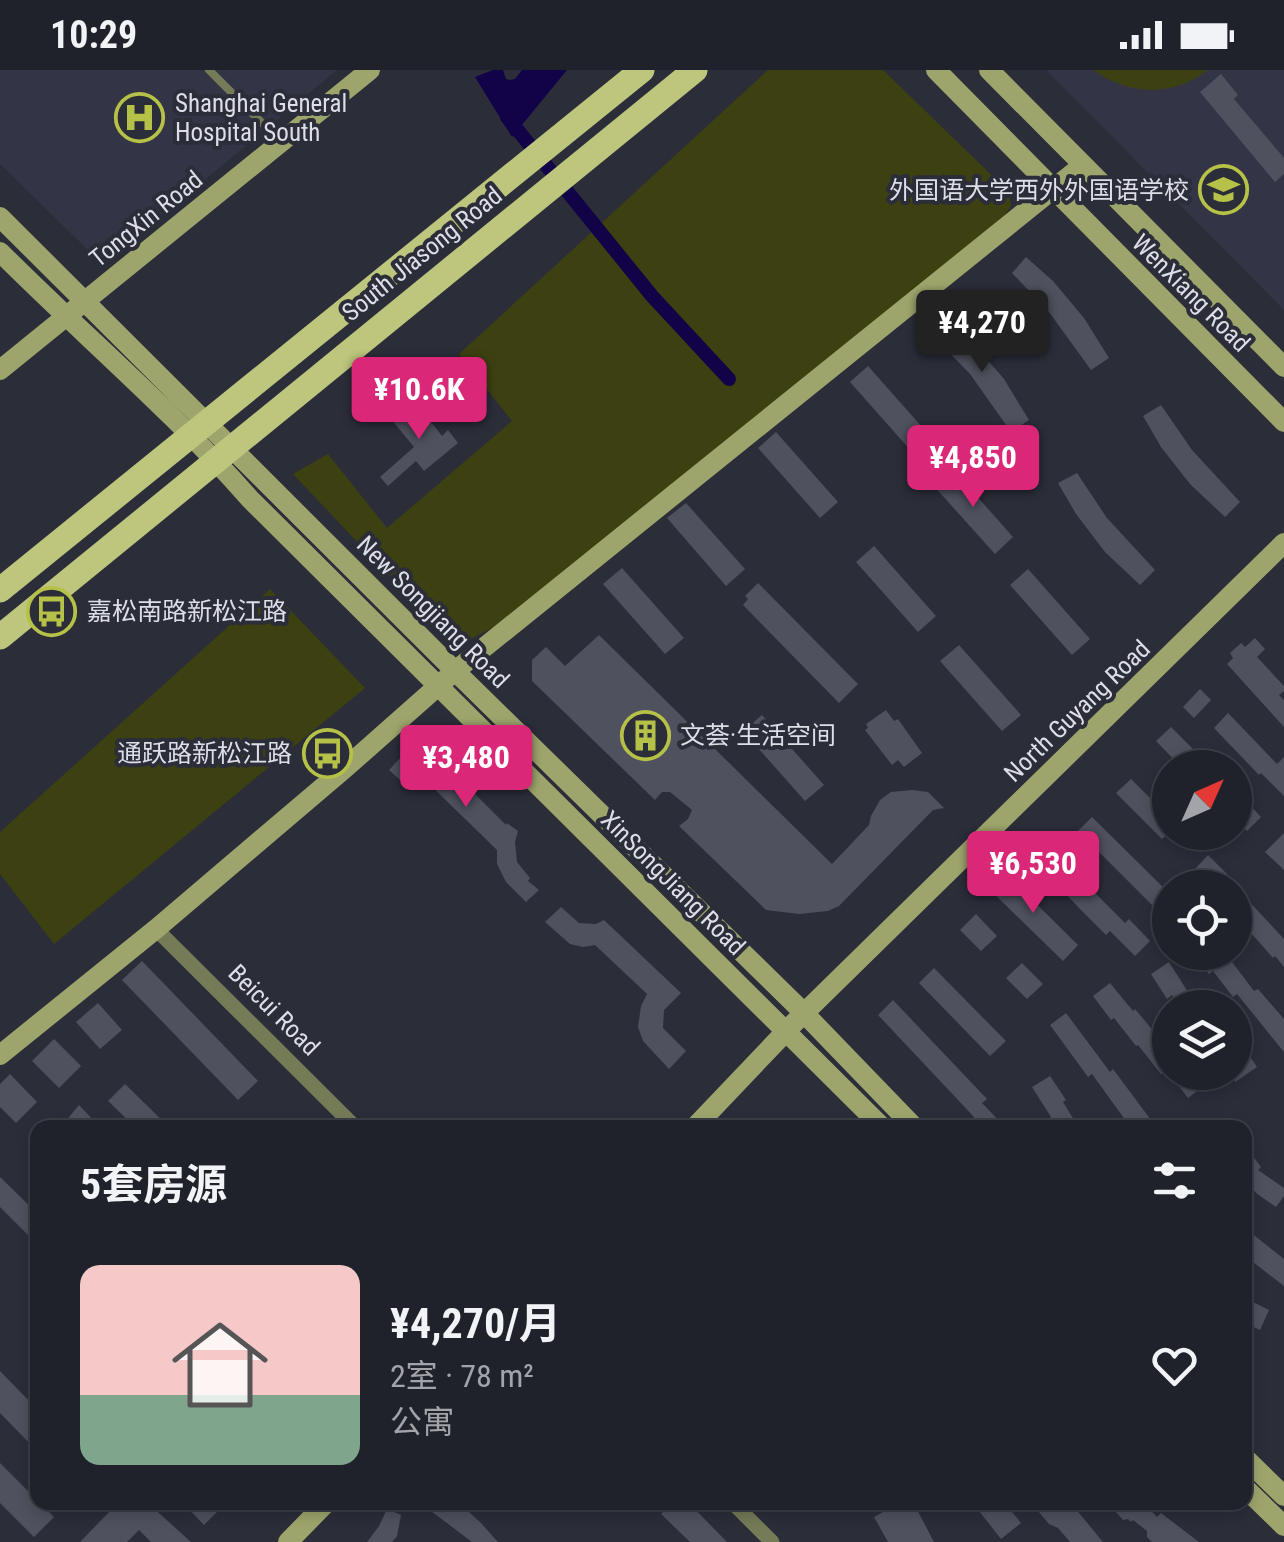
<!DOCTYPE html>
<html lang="zh">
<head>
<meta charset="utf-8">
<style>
	:root { --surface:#20222b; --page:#282a33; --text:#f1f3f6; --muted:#a2a4a9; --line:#3d3f47; --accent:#db2777 }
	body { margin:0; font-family:"Roboto Condensed","Noto Sans SC",sans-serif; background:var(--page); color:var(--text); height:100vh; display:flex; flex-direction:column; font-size:38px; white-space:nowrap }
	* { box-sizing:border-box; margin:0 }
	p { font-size:32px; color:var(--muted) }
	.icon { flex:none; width:55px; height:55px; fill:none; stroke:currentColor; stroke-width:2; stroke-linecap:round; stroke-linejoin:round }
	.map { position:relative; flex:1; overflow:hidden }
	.details { position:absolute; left:30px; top:1050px; width:1222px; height:390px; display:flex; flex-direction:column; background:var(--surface); border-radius:20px; box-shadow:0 5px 15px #0003,0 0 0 2px var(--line) }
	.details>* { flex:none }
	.needle { width:65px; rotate:45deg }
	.buttons { position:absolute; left:1152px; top:680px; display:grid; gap:20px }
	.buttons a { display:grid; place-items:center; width:100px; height:100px; border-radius:50%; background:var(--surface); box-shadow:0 5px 15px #0003,0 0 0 2px var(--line); font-size:50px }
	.price { position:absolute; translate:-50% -85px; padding:0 22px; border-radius:10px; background:var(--accent); color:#fff; font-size:32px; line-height:65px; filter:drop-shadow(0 2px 5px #0008) }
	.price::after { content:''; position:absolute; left:50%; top:60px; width:30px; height:22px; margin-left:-15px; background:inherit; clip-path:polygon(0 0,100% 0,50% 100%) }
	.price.current { background:#222; color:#fff }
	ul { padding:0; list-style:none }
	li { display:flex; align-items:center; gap:30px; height:250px; padding:0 50px }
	li span { display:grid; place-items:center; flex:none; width:280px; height:200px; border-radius:20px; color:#555 }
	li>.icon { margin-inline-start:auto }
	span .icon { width:120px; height:120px; fill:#fffc; stroke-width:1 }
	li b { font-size:42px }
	h2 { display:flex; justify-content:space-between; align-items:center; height:120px; padding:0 50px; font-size:42px }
	.status { display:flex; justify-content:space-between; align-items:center; height:70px; padding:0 50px; background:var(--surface); direction:ltr }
	.status svg { height:28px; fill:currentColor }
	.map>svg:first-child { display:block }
</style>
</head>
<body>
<div class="status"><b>10:29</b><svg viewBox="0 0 49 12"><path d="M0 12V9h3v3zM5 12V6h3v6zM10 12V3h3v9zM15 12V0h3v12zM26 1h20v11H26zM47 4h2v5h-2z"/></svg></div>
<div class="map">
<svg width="1284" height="1472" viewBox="0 0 1284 1472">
	<rect width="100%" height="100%" fill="#2b2d39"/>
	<path fill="#333446" d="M0,0H337L118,182H90L0,94Z
		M1046,0H1284V240Z"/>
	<path fill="#3d4112" d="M768,0H883L1009,122L1011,136L1000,152L498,555L459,575L447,567L293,404L328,384L387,458L512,351L459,284Z
		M1093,0H1208C1173,27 1129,26 1093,0Z
		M270,519L365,618L54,874L0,804V762Z"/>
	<path fill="#120247" d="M493,0H503L506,9L510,10L515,9L522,0H567L512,67L475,7Z"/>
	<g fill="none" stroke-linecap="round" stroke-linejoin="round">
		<path stroke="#120247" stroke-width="14" d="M507,47L652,226L729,309"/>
	</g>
	<path fill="#4f515e" d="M1221,4L1238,25L1234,29L1284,88V104L1275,112L1200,22Z
		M1026,187L1053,211L1084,248L1109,288L1091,300L1049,242L1012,203Z
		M946,249L973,273L1004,309L1029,350L1011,362L970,304L932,265Z
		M868,296L930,366L912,382L850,312Z
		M414,330L442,366L448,360L458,373L424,401L416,391L388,416L380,407L414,377L391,349Z
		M1161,335L1192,380L1240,432L1225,447L1190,414L1161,377L1143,346Z
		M776,362L838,432L820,448L758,378Z
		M951,397L1013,467L995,484L932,414Z
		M1077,403L1107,448L1155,500L1140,515L1105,482L1076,444L1058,413Z
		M686,433L745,499L726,516L667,448Z
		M874,476L936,546L918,562L856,492Z
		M622,498L684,568L665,584L603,514Z
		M1028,499L1090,569L1072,585L1010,515Z
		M758,513L858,614L839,633L743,535L748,529L745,526Z
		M599,565L832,794L869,755L871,746L880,730L891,722L912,720L928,722L944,738L933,740L839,836L828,841L799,844L766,840L679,756L688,749L692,740L670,722H662L655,730L532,611V590L546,577L565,596Z
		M1255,568L1265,579L1257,587L1284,616V621L1279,625L1284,630V657L1227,594L1233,588L1230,583L1241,573L1245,577Z
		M959,575L1021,645L1002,661L940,591Z
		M1200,619L1211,630L1194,648L1183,637Z
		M886,640L894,651L898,649L922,683L904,697L898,690L892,695L865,660L868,658L866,654Z
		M1228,643L1277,694L1284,687V726L1261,703L1259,705L1214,658Z
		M762,645L824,715L805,731L743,661Z
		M1171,657L1191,677L1210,698H1182L1156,671Z
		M419,668L506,755L507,753L518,761L515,772L517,792L530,808L528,811L539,820L526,832L506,812L497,794V780L423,708L411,720L389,700Z
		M1131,709L1170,748V762L1162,769L1116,723Z
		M1241,726L1261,747L1247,761L1235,749V733Z
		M1092,747L1170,824V853L1078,761Z
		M1284,763V800L1265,782Z
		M1053,774L1074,795L1070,798L1125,853L1129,849L1150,871L1135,886L1110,861L1106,865L1081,840L1060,818L1063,815L1038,789Z
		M1208,785L1228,805L1216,818H1212L1194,800Z
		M1003,801L1078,875L1063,891L987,817Z
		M1243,825L1284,869V897L1275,886L1273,888L1235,845V833Z
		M561,837L579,853L596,854L604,850L681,923L664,940L663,958L686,981L669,999L643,971L638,957L641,936L647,924L595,875L583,877L570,874L545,852Z
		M976,844L997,866L981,881L960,860Z
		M1192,882H1218L1228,895L1232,892L1254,921L1258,919L1284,949V982L1237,924L1233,927L1213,901L1209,904Z
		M142,891L258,1011L238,1030L122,910Z
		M1169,892L1188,922L1193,918L1206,938H1180L1172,925L1167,929L1151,904Z
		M1022,893L1043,914L1027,929L1006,908Z
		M934,898L1006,971L990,986L919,913Z
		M1110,913L1133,941L1135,939L1170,981V997L1161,1004L1138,975L1136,976L1114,948L1111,950L1093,926Z
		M893,930L987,1029L982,1033L1006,1058H976L970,1051L974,1047L878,945Z
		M98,933L122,960L100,979L76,952Z
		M1066,943L1110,1002L1113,999L1151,1050L1141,1058H1131L1092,1004L1088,1007L1050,955Z
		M1235,964L1257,997L1235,1012Z
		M54,969L81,996L59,1018L32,991Z
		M1168,1002H1195L1205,1015L1188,1028Z
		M10,1004L37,1032L16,1053L0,1037V1014Z
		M1050,1006L1066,1030L1063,1032L1079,1058H1053L1048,1049L1051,1047L1032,1017Z
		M125,1014L170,1058H136L108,1031Z
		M79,1035L101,1058H60Z
		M1245,1076L1261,1097L1258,1100L1284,1118V1126L1276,1137L1256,1123L1245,1109Z
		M0,1107L38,1144V1159L30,1167L0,1137Z
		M1245,1154L1255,1166L1284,1189V1216L1245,1186Z
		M1245,1228L1269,1240L1260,1260L1245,1253Z
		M0,1301L38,1340V1382L0,1343Z
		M0,1393L54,1447L34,1467L0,1433Z
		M128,1432L149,1434L191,1472H151L139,1460L127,1472H80L113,1438L116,1441Z
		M182,1432H227L204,1455Z
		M419,1432H458L481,1453L498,1472H472Z
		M672,1432H688L727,1472H690L661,1444Z
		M901,1432H913L934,1472H888L874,1447Z
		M972,1432H1004L1021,1453L1001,1469Z
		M1048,1432H1070L1103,1472H1070L1058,1458L1049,1454L1038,1441Z
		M1107,1432H1143L1157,1447L1161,1443L1199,1472H1152L1147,1467V1461L1133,1450L1131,1452L1128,1449L1123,1450Z
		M387,1439L401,1445L397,1466L392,1472H367L379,1456Z"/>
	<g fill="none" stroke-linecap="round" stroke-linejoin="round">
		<path stroke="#757a57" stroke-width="8" d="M209,0L280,71"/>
		<path stroke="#757a57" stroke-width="15" d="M156,859L356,1058
			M732,1432L772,1472"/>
		<path stroke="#9ea56c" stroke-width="20" d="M936,0L1284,352
			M989,0L1284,297
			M0,147L455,601L804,943L915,1058
			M0,182C83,265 173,341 250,429L883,1058
			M0,300L370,0
			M0,985L156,859L343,700L455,601L1083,95
			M694,1058L793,954L1284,473
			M1245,1388L1284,1426
			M1245,1418L1284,1456
			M288,1472L327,1432"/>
		<path stroke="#bdc67c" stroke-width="25" d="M0,520L642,0
			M0,567L695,0"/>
	</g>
	<defs>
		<symbol id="hospital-ring" viewBox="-11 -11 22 22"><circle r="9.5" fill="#2b2d39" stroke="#b6c148" stroke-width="1.5"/><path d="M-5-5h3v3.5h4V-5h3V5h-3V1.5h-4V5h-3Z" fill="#b6c148"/></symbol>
		<symbol id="school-ring" viewBox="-11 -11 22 22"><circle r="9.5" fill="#2b2d39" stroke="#b6c148" stroke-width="1.5"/><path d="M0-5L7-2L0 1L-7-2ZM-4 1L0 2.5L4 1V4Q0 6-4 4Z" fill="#b6c148"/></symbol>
		<symbol id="bus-ring" viewBox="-11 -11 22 22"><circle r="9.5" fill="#2b2d39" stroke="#b6c148" stroke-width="1.5"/><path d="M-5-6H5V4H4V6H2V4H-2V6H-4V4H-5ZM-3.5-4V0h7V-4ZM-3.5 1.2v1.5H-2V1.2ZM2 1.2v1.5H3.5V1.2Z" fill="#b6c148"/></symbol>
		<symbol id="building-ring" viewBox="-11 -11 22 22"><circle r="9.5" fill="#2b2d39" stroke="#b6c148" stroke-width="1.5"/><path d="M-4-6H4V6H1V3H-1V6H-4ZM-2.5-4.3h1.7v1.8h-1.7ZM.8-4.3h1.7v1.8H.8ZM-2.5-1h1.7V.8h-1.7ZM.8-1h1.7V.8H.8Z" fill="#b6c148"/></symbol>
	</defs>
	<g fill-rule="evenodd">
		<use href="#hospital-ring" x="112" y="20" width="55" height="55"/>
		<use href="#school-ring" x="1196" y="92" width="55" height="55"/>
		<use href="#bus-ring" x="24" y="514" width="55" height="55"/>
		<use href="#building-ring" x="618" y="638" width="55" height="55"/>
		<use href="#bus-ring" x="300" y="656" width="55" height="55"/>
	</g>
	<g text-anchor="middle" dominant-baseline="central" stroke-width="8" stroke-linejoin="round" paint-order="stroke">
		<g font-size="25" fill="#dddee6" stroke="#2b2d39" text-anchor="start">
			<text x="175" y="33">Shanghai General<tspan x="175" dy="29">Hospital South</tspan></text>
			<text x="1189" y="120" text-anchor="end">外国语大学西外外国语学校</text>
			<text x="87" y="541">嘉松南路新松江路</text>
			<text x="680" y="665">文荟·生活空间</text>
			<text x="292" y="683" text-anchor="end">通跃路新松江路</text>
		</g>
		<g font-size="25" fill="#dddee6" stroke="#2b2d39">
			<text transform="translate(146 149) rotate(-39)">TongXin Road</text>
			<text transform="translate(422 184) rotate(-39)">South Jiasong Road</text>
			<text transform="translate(1191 223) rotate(45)">WenXiang Road</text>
			<text transform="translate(433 542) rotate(45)">New Songjiang Road</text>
			<text transform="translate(1077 641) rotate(-44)">North Guyang Road</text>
			<text transform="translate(673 813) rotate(45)">XinSongJiang Road</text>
			<text transform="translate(274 940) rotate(45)">Beicui Road</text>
		</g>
	</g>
</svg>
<div class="buttons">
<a><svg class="needle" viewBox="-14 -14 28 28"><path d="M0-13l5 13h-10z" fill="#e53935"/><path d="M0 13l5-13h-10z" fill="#a2a4a9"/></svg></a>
<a><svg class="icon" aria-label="locate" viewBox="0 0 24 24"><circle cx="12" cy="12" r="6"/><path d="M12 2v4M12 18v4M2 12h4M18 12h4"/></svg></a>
<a><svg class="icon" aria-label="layers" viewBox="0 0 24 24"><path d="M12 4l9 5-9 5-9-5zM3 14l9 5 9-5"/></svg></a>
</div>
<b class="price current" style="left:982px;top:305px">¥4,270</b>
<b class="price" style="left:419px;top:372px">¥10.6K</b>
<b class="price" style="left:973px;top:440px">¥4,850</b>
<b class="price" style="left:466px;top:740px">¥3,480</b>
<b class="price" style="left:1033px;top:846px">¥6,530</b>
<section class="details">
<h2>5套房源<svg class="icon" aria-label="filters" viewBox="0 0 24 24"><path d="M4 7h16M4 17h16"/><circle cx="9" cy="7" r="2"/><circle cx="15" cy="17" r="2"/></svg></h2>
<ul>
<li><span style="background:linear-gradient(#f6c9c9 65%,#7fa58c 0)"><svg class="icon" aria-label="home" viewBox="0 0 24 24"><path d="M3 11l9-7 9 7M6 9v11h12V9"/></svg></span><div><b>¥4,270/月</b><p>2室 · 78 m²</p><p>公寓</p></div><svg class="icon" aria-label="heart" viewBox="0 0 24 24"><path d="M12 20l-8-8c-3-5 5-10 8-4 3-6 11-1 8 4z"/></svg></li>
</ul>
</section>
</div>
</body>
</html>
